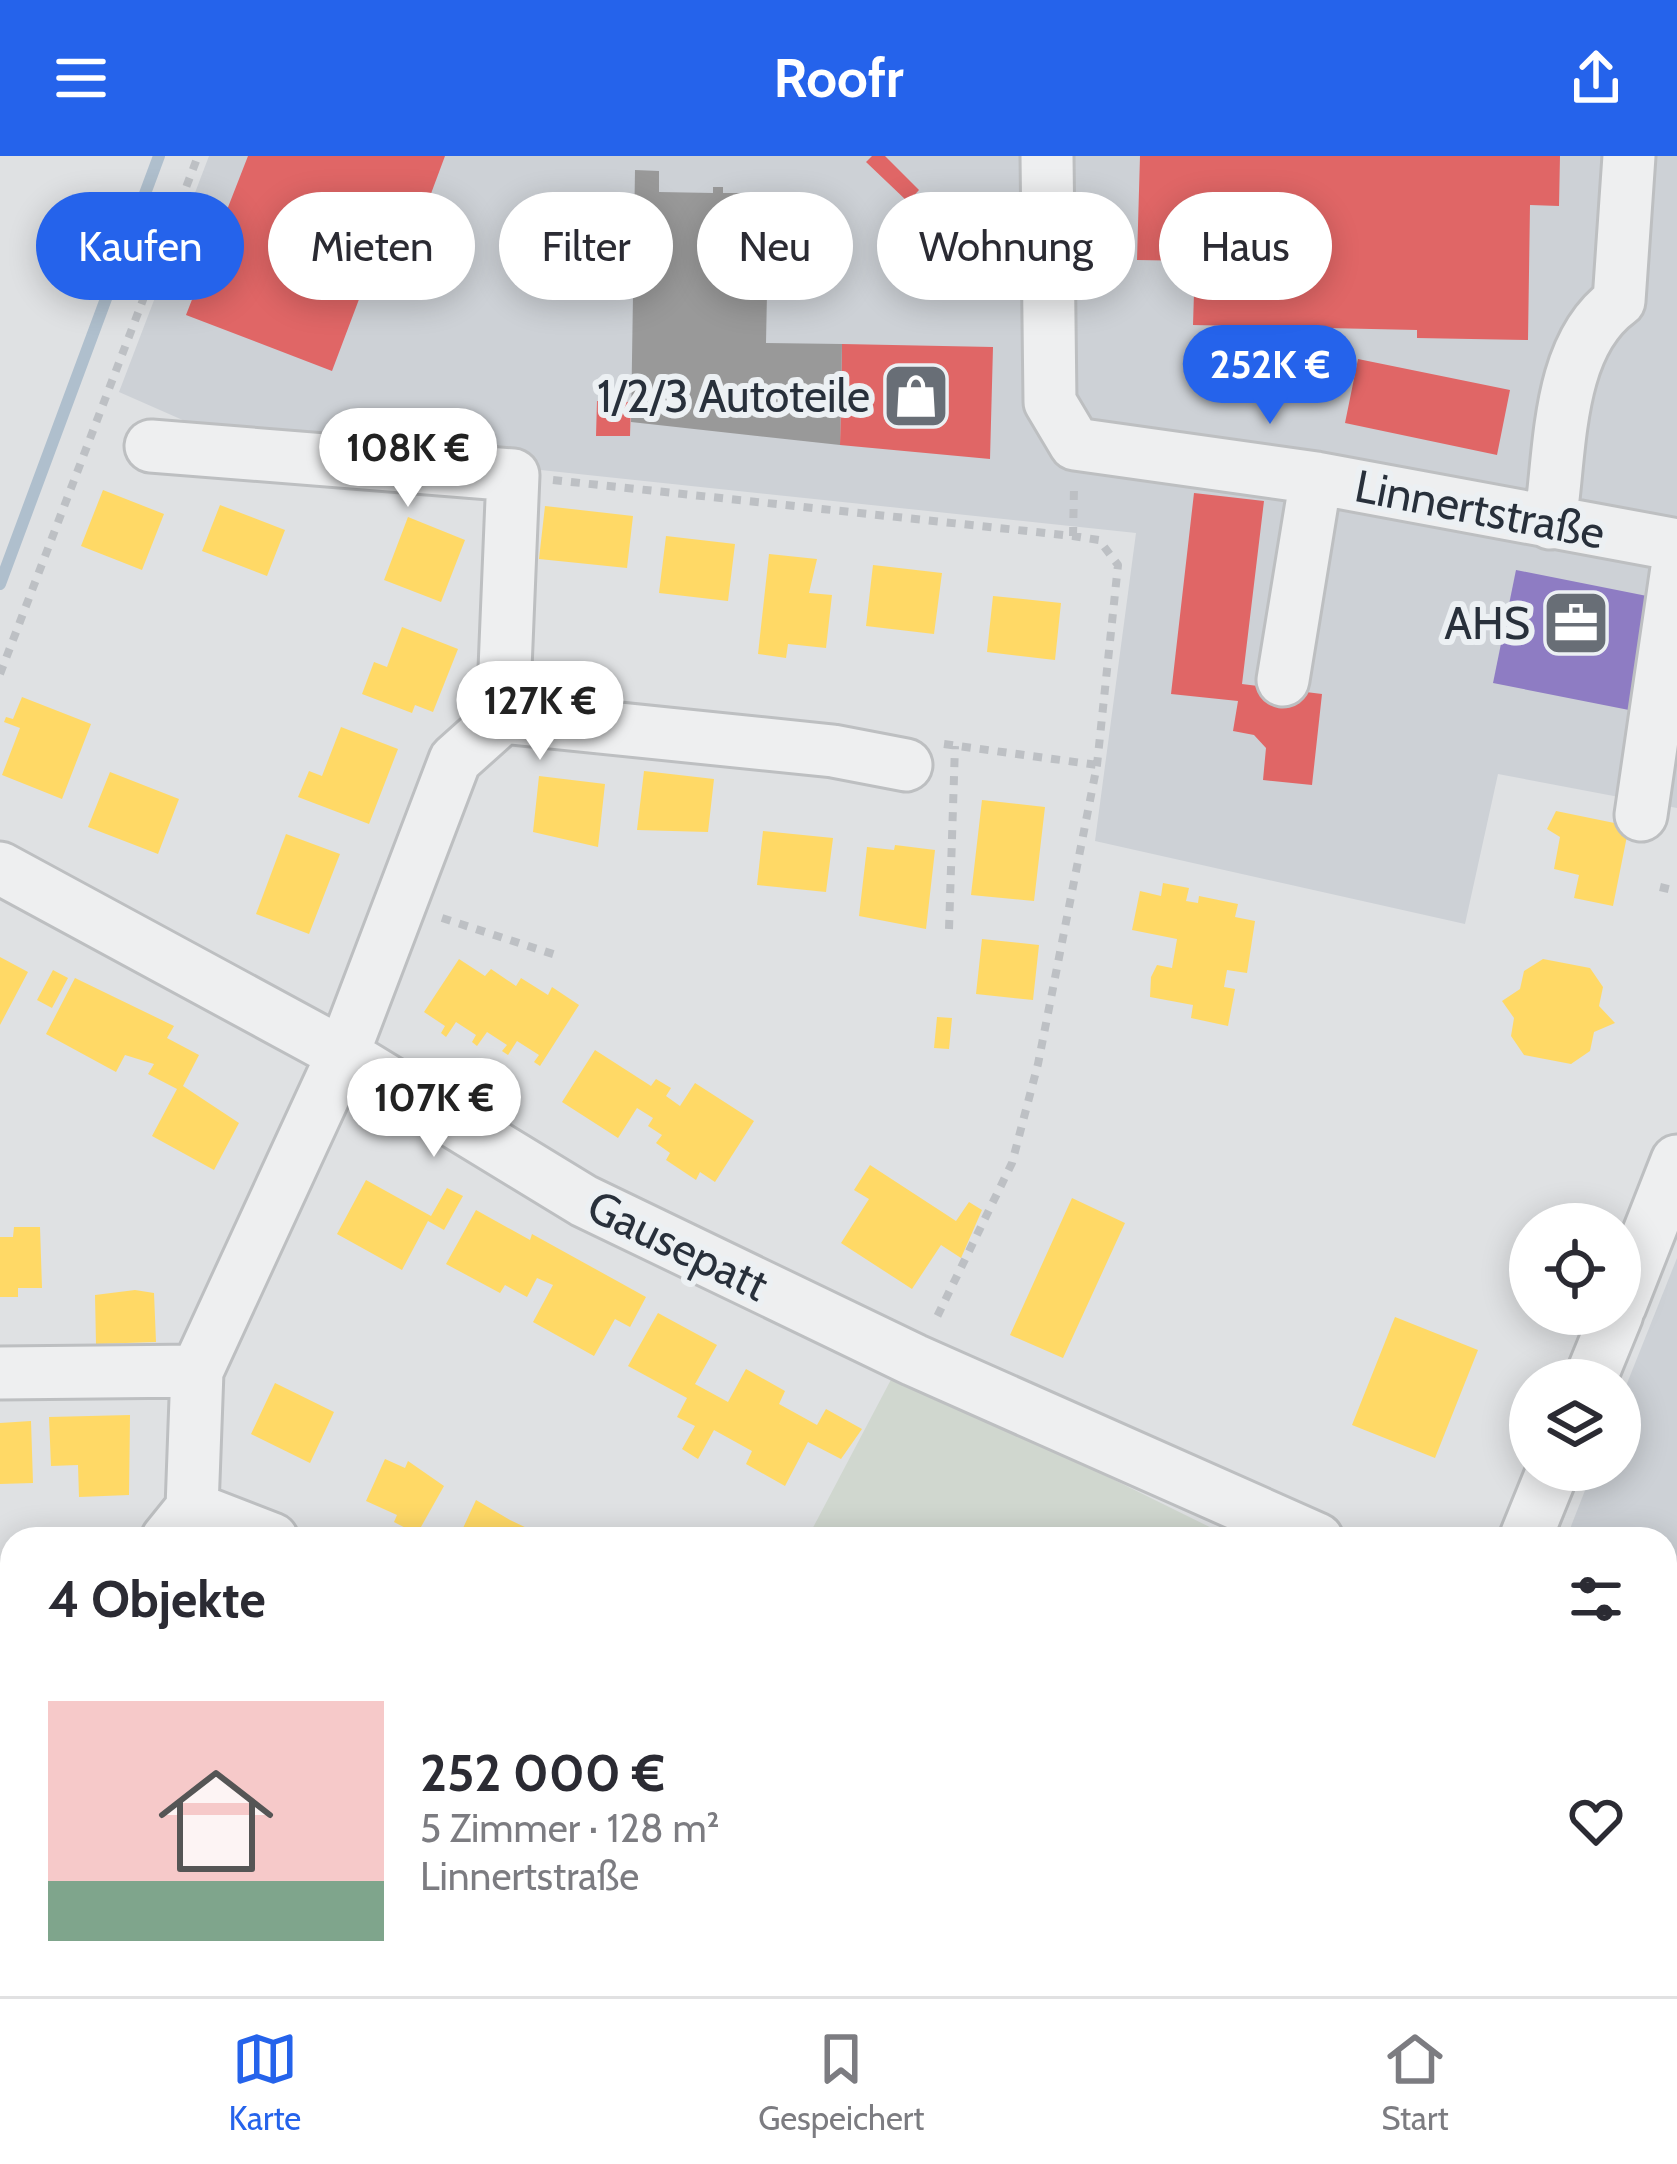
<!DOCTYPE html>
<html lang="de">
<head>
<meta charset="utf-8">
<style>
	:root { --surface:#fff; --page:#f7f7f7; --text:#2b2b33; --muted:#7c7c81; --line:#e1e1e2; --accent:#2563eb }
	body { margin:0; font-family:Cabin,sans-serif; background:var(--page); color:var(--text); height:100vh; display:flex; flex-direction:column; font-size:45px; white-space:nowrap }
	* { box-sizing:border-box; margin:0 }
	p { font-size:39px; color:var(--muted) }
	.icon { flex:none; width:66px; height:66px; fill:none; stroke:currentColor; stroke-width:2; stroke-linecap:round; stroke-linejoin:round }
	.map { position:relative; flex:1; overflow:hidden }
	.side { position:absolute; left:0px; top:1371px; width:1677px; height:471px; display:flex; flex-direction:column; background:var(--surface); border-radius:36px 36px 0 0; box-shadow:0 6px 30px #0003 }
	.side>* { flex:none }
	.guide { position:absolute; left:36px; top:36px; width:1605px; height:108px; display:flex; gap:24px }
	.tools { position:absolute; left:1509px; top:1047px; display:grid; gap:24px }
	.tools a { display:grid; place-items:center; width:132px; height:132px; border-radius:50%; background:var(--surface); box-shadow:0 6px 30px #0003; font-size:60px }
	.price { position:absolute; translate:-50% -102px; padding:0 27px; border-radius:42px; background:#fff; color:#222; font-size:39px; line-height:78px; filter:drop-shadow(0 3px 6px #0008) }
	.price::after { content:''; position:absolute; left:50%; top:72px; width:36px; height:27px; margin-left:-18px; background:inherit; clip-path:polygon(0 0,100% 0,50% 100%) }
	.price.selected { background:var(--accent); color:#fff }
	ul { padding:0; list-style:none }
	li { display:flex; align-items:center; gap:36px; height:300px; padding:0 48px }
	li span { display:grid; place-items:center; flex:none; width:336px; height:240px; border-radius:0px; color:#555 }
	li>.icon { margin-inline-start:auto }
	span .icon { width:144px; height:144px; fill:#fffc; stroke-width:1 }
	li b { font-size:51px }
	h2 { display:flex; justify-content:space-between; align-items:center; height:144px; padding:0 48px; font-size:51px }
	.pill { padding:0 42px; border-radius:54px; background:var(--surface); box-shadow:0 6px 30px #0003; font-size:42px; line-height:108px }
	.pill.selected { background:var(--accent); color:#fff }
	header { display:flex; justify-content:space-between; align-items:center; height:156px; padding:0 48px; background:var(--accent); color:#fff; font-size:54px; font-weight:700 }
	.menu { display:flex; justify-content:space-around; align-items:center; height:168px; border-top:3px solid var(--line); background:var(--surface); font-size:33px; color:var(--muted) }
	.menu a { display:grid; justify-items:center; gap:6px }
	.menu .selected { color:var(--accent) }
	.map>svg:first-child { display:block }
</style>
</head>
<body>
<header><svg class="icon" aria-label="menu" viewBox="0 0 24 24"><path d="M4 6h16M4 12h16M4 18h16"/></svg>Roofr<svg class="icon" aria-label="share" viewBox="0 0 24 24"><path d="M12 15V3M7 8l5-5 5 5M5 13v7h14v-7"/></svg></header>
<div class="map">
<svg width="1677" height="1840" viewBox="0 0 1677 1840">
	<rect width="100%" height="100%" fill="#dfe1e3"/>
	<path fill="#cdd1d6" d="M209,0H1677V652L1498,618L1465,768L1095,685L1136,377L219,280L119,236Z
		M1677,1102V1840H1387V1830H1665V1383H1566L1593,1314H1620V1245Z"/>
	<path fill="#d0d7cf" d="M895,1216L1234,1383H807Z
		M782,1830H1332V1840H825Z"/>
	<path fill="#ffd966" d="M103,334L164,358L142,414L81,390Z
		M220,349L285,374L267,420L202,395Z
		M545,350L633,360L627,412L539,403Z
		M408,361L465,384L441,446L384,424Z
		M666,380L735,388L728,445L659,437Z
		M769,398L817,403L809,437L832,439L826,492L788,488L786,502L758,498Z
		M873,409L942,417L934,478L866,470Z
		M993,440L1061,447L1055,504L987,496Z
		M402,471L458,493L433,556L415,549L412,557L362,538L374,506L387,511Z
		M22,541L91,568L62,643L2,619L20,572L4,566L6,561L13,563Z
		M341,571L398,593L369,668L298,641L309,615L322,620Z
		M644,615L714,623L708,676L637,674Z
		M110,616L179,643L158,698L88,671Z
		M539,620L605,628L598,691L533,676Z
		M982,644L1045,651L1034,745L971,739Z
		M1556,655L1629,670L1613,750L1574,742L1579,719L1554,713L1560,681L1547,673Z
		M763,675L833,682L826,736L757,729Z
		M286,678L340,698L309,778L256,758Z
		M895,689L935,694L926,773L859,760L867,691L894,694Z
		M1163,727L1189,732L1186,745L1198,747L1199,740L1238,748L1235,761L1255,765L1247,817L1227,814L1224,831L1235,833L1228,870L1191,862L1193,849L1150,841L1151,821L1157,809L1172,812L1177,783L1132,774L1140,735L1161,740Z
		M982,783L1039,789L1033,844L976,838Z
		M0,801L28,816L0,869Z
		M459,803L485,820L491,813L516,830L521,822L548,839L552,831L579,849L540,910L534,906L539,899L517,885L508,899L502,895L507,889L487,876L477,890L472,886L476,879L456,866L446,881L441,877L445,870L424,856Z
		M1543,803L1590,812L1603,831L1599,850L1615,867L1594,876L1590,895L1571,908L1524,899L1511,880L1514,862L1502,845L1520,833L1524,815Z
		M53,814L68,822L52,852L37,844Z
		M75,822L174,870L167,882L199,899L183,930L239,967L214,1014L152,980L177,933L148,918L154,908L125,899L116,916L46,878Z
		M937,861L952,862L949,893L934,892Z
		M595,894L651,930L656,923L671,932L666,940L680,950L695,927L754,965L715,1026L700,1016L696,1024L666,1004L670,997L656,987L662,979L648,970L653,962L637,952L618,982L562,946Z
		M870,1009L956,1065L969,1046L982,1054L961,1102L941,1089L912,1133L841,1087L869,1043L854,1034Z
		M366,1024L431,1060L447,1032L463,1040L444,1074L428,1065L402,1114L337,1078Z
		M1072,1042L1125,1067L1063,1202L1010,1179Z
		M476,1054L530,1084L532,1078L646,1141L630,1171L615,1163L594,1200L533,1166L553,1129L537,1122L527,1141L505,1129L500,1137L446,1108Z
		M14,1071H40L42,1132H18V1141H0V1081H13Z
		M135,1134L154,1137L156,1186L96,1188L95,1139Z
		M658,1157L717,1189L695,1228L728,1246L746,1213L785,1235L779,1248L817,1269L826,1253L862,1273L841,1303L808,1286L785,1330L746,1308L752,1295L714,1274L698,1303L682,1293L695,1270L677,1261L687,1242L628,1210Z
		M1395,1161L1478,1194L1435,1302L1352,1269Z
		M275,1227L334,1256L310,1307L251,1278Z
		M130,1259L129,1339L79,1341L78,1309L51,1310L49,1261Z
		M31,1265L33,1327L0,1328V1267Z
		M385,1303L405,1312L408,1305L444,1330L417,1378L394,1366L397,1359L366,1345Z
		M476,1344L510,1364L550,1383H458Z
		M440,1830H495V1840H440Z
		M597,1830H659V1840H597Z"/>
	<path fill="#e06666" d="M248,0H445L429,43L390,61L332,215L186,159Z
		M872,0H885L919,34L908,46L866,6Z
		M1140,0H1560L1559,50L1530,49L1528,184L1417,182V174L1193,169L1195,105L1137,104Z
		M933,46L969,83L949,104L912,68Z
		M842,188L993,191L990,303L840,289Z
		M1358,203L1510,234L1497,299L1345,267Z
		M597,245L631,246L630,280H596Z
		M1194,337L1264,345L1242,528L1322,538L1312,629L1263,624L1266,592L1254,579L1233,575L1238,545L1171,538Z
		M1665,1634L1677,1640V1806L1665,1800Z
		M1536,1830H1634L1666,1838L1533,1840Z"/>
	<path fill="#8e7cc3" d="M1516,414L1652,441L1629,554L1493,527Z"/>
	<path fill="#999" d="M635,14L659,15V36L713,37V31H723V37H769L766,187L842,188L840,289L631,266Z"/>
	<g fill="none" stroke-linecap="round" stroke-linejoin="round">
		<path stroke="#afbfcd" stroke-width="12" d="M0,428L159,0"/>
		<defs>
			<path id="minor" d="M1047,0L1050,246L1075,288L1316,322L1677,389
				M151,290L513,319L503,561
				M1550,367C1561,294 1556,191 1619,145L1629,0
				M1283,524L1316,322
				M1641,659L1677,412
				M0,712L343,898L584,1045L914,1204L1317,1383
				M1620,1150L1677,1005
				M0,1217L197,1215
				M1590,1224L1617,1158
				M192,1352L272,1383
				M167,1383L192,1352L197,1215L343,898L455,604L503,561L833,595L906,609
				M1525,1383L1553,1314
				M0,1472L12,1455
				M1665,1567L1677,1574
				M554,1830V1840"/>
		</defs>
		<use href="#minor" stroke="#bdbfc1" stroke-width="57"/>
		<path stroke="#bdc0c4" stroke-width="8" stroke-dasharray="9 9" stroke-linecap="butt" d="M553,324L1073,380L1099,384L1118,409L1097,609L1038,908L1012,1007L935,1165
			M1073,380L1074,332
			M0,518L198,0
			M944,588L1097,609
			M1660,731L1677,735
			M442,762L559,800
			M949,773L955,590
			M1360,1840V1830"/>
		<use href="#minor" stroke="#eeeff0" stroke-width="51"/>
	</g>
	<defs>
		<symbol id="shop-square" viewBox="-11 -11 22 22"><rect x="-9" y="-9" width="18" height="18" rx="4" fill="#686e76" stroke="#ecf0f3"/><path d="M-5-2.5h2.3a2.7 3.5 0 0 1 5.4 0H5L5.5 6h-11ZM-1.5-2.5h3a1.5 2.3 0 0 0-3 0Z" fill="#fff"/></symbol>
		<symbol id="office-square" viewBox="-11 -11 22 22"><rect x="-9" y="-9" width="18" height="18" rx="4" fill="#686e76" stroke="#ecf0f3"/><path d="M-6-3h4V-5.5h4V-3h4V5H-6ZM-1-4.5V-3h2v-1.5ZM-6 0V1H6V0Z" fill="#fff"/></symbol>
	</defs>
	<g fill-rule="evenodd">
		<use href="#shop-square" x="878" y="202" width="76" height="76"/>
		<use href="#office-square" x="1538" y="429" width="76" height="76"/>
	</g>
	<g text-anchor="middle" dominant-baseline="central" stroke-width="12" stroke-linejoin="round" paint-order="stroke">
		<g font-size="45" fill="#28303b" stroke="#ecf0f3" text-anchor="end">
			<text x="870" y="240">1/2/3 Autoteile</text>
			<text x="1530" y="467">AHS</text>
		</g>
		<g font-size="45" fill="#28303b" stroke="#ecf0f3">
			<text transform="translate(1480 353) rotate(11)">Linnertstraße</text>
			<text transform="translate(678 1089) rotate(26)">Gausepatt</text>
		</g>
	</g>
</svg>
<div class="tools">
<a><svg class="icon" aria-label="locate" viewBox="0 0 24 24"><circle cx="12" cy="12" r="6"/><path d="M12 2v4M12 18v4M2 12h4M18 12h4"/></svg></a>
<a><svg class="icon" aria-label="layers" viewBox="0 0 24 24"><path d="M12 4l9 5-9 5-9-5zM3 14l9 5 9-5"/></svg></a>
</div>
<b class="price selected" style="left:1270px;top:271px">252K €</b>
<b class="price" style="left:408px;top:354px">108K €</b>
<b class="price" style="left:540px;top:607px">127K €</b>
<b class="price" style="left:434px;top:1004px">107K €</b>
<div class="guide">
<a class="pill selected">Kaufen</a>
<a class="pill">Mieten</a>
<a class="pill">Filter</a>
<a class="pill">Neu</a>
<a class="pill">Wohnung</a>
<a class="pill">Haus</a>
</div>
<section class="side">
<h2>4 Objekte<svg class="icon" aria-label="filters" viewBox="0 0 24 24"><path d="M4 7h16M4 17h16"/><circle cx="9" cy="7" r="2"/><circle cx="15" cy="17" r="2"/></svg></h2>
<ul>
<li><span style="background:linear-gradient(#f6c9c9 75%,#7fa58c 0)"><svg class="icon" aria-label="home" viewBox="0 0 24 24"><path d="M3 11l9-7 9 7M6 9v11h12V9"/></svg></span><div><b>252 000 €</b><p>5 Zimmer · 128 m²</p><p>Linnertstraße</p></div><svg class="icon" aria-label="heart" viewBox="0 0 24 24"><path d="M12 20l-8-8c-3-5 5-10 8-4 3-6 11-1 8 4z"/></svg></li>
</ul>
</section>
</div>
<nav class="menu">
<a class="selected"><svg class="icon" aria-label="map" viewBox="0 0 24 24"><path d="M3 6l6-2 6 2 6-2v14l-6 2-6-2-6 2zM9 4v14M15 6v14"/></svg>Karte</a>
<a><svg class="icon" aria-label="saved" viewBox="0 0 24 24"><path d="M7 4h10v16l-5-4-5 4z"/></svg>Gespeichert</a>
<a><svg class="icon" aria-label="home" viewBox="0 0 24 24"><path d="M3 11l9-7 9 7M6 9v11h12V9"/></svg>Start</a>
</nav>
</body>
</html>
